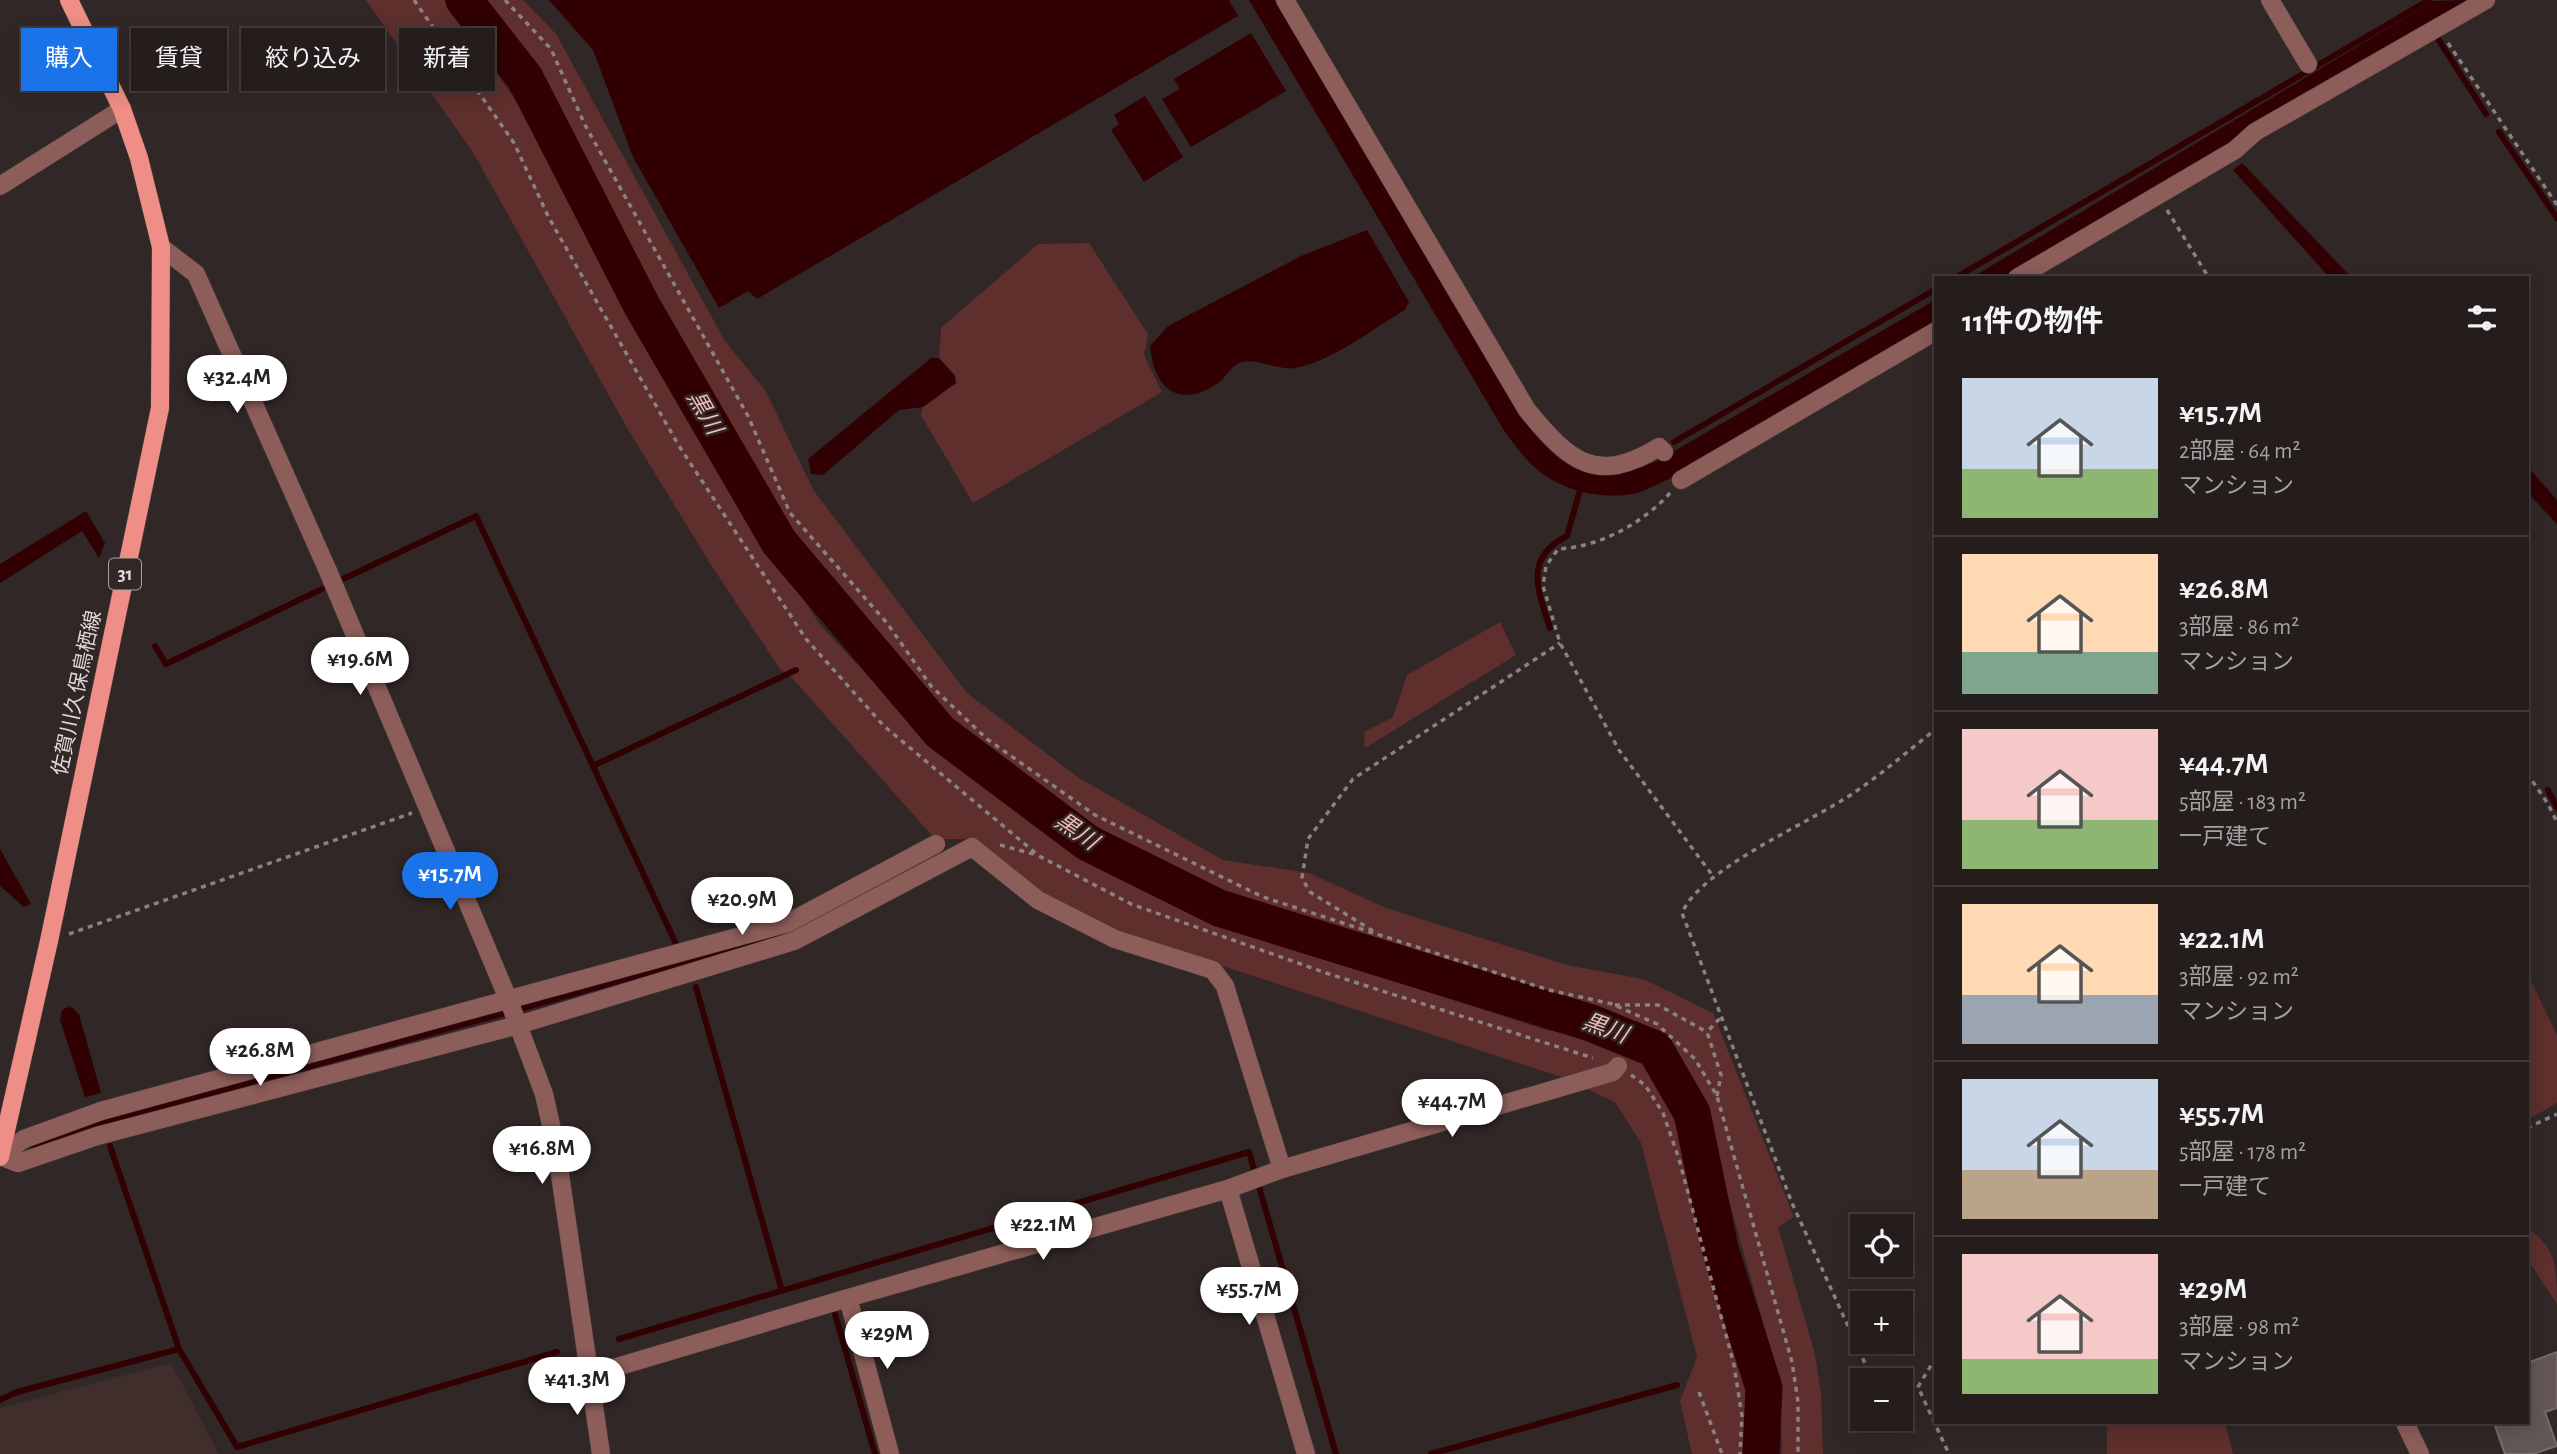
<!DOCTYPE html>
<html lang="ja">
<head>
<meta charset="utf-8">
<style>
	:root { --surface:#251d1c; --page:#2d2625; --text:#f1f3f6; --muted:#a3a2a3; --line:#423b3b; --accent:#1a73e8 }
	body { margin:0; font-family:"Alegreya Sans","Noto Sans JP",sans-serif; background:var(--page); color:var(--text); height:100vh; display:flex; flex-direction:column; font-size:26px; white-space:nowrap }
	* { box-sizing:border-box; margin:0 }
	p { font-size:23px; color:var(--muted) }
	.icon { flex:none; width:38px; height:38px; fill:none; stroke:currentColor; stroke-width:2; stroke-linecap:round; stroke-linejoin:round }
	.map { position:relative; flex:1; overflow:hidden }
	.drawer { position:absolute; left:1934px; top:276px; width:595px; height:1148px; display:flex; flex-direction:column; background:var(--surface); border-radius:0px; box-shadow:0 4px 18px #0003,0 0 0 2px var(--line) }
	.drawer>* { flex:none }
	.banner { position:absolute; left:21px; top:28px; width:665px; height:63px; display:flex; gap:14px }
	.tools { position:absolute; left:1850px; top:1214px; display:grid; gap:14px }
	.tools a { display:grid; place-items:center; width:63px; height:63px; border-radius:0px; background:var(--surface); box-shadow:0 4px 18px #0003,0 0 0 2px var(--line); font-size:35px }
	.price { position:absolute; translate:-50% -60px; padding:0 16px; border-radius:24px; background:#fff; color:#222; font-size:23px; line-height:46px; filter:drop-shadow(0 2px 4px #0008) }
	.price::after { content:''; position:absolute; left:50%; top:42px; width:21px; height:16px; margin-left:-10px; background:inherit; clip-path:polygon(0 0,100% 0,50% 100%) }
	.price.on { background:var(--accent); color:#fff }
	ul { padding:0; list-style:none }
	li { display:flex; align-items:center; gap:21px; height:175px; padding:0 28px }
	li+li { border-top:2px solid var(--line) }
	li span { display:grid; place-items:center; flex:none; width:196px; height:140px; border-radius:0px; color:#555 }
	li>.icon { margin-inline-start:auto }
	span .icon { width:84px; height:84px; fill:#fffc; stroke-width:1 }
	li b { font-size:30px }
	h2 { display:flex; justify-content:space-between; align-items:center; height:84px; padding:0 28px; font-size:30px }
	.tag { padding:0 24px; border-radius:0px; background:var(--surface); box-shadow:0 4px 18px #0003,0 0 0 2px var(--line); font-size:24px; line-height:63px }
	.tag.on { background:var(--accent); color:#fff }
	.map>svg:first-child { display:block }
</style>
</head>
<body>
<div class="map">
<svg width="2557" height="1454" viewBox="0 0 2557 1454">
	<rect width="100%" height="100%" fill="#312726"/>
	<path fill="#3f2e2c" d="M171,1363L219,1454H0V1408Z"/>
	<path fill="#5e2f2c" d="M366,0H444L526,115L703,444L821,626L913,723L1031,824L1099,864L1326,959L1543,1029L1620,1045L1656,1070L1680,1109L1756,1390L1755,1454H1692L1680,1401L1697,1357L1641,1143L1615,1102L1561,1077L1226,967L1120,935L1043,894L972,839H935L792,678L780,669L711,565L626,426L474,154Z
		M479,0H523L556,34L725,341L765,390L814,491L967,693L1079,778L1223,860L1309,873L1386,908L1567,965L1643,979L1713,1013L1794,1217L1778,1227L1815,1354L1821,1394L1823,1454H1782L1780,1383L1699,1093L1665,1047L1622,1022L1567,1009L1263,912L1089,829L977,752L922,700L776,524L736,433L562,127L531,59Z
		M1089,243L1148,334L1144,355L1162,392L973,503L921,415L923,407L956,383L955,375L939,358L941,328L1038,244Z
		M1500,622L1516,655L1365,748L1364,732L1393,717L1407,675Z
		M2527,973L2557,1035V1103L2527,1120Z
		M2527,1228C2557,1247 2557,1271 2557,1304L2527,1259Z
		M2107,1423H2225L2233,1454H2107Z"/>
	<path fill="#310003" d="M549,0H1229L1238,16L757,299L748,291L719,308L633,157L593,50Z
		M1249,0H1275L1525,422C1565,474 1595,488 1657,461L1935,300V322L1667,480C1657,484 1647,490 1637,493C1601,501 1556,490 1530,463C1521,454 1514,443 1506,434Z
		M2469,0L2252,125L2223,150L2003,278H1971L2433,1Z
		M1251,33L1286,91L1191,147L1162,99L1180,89L1174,79Z
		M1145,96L1183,157L1144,182L1111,130L1119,124L1114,115Z
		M2242,163L2352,278H2330L2233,170Z
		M1367,230L1409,302L1405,310C1374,328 1331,362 1295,368C1278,371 1258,358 1242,362C1230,365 1227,377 1218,383C1179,410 1154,389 1150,346L1168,326L1301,256Z
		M931,358H939L955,376L956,383L923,407L899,410L823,475L811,474L808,459Z
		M2527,466L2557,500V524L2527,492Z
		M86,511L105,543L99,558L82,531L0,583V564Z
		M0,849L31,904L24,907L0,886Z
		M70,1006L79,1014L101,1093L85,1097L60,1020L62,1010Z"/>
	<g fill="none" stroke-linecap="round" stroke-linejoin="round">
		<path stroke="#310003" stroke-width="6" d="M2438,39L2486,114
			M2499,132L2557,218
			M1955,278L2429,0
			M1674,442L1936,289
			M341,580L476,516L677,946
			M1550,628C1538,590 1523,558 1567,536L1582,483
			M155,646L166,664L322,589
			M593,766L796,670
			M2548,790L2557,808
			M696,987L782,1291
			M110,1146L179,1349L237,1447L557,1352
			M34,1148L101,1123L527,1007L799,929
			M835,1314L875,1454
			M619,1339L1249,1152L1336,1454
			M0,1400L17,1392L179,1349
			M1431,1454L1677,1385"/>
		<path stroke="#310003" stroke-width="37" d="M464,0L525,78L642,306L779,542L940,732L1088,843L1219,908L1591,1023L1655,1049L1692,1113L1720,1249L1764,1388L1761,1454"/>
	</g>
	<path fill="#635756" stroke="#786b6a" stroke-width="2" d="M2557,1352V1408L2545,1412L2557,1446L2533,1454H2505L2494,1423H2527V1363Z"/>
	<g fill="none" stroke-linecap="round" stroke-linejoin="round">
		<defs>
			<path id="minor" d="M1285,0L1527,410C1569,461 1596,486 1659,447L1664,452
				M2270,0L2308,64
				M0,186L122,109
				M161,247L196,274L328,571L509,1001L544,1094L556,1147L601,1454
				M2017,278L2235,150L2255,132L2486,0
				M1681,480L1936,331
				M0,1156L18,1163L97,1136L518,1025L794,941L972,847L1038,900L1115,939L1213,970L1225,986L1282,1169
				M0,1156L24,1139L101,1111L788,923L936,844
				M1228,1189L1306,1454
				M848,1298L890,1454
				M590,1375L848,1298L1228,1189L1282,1169L1613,1072L1618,1066
				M2405,1423L2420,1454"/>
			<path id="major" d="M0,1157L49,941L160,408L161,247L139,158L122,109L69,0"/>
		</defs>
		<use href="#minor" stroke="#4d4342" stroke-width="19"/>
		<use href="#major" stroke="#4d4342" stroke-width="19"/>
		<path stroke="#8a8281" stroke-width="3.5" stroke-dasharray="5 5" stroke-linecap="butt" d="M414,0L514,143L549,218L679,446L806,639L884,726L1039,856L1131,904L1329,974L1593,1058
			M505,0L551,49L585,125L748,416L790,513L887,623L931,686L987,739L1095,815L1263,897L1549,990L1612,1004L1657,1024L1695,1059L1717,1096L1792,1362L1798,1402V1454
			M2448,43L2557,205
			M2167,210L2209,278
			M1670,493C1643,523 1600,547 1558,549L1546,566L1543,586L1560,643L1619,750L1713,876
			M2527,773L2548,804L2557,822
			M1000,845L1037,855
			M1373,931L1310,892L1302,878L1308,839L1353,779L1560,643
			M69,934L412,813
			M1615,1005H1658L1707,1032
			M1631,1075L1645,1085L1663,1113L1679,1159L1734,1365L1742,1416L1740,1454
			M1717,1096L1721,1075L1707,1032L1722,1016
			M2527,1128L2557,1114
			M1936,1357L1918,1387L1949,1454
			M1873,1381L1792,1203L1682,913C1701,868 1812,822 1855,792C1883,773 1909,750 1936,729
			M1900,1388L1918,1387
			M1699,1392L1722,1454"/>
		<use href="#minor" stroke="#8c5d59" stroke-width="18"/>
		<use href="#major" stroke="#ee8e86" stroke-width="18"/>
	</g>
	<g text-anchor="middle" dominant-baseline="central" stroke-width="5" stroke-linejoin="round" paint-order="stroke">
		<rect fill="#312726" stroke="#aba3a2" stroke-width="2" x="109" y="558.5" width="32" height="31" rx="5"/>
		<g font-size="19" font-weight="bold" fill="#dfd8d7">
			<text x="125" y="574">31</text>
		</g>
		<g font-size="21" fill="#dfd8d7" stroke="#312726">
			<text transform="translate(77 693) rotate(-78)">佐賀川久保鳥栖線</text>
		</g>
		<g font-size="23" font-style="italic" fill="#f3bbb5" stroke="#312726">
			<text transform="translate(704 413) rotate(60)">黒川</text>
			<text transform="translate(1076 832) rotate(34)">黒川</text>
			<text transform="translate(1605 1029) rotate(20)">黒川</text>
		</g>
	</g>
</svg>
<div class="tools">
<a><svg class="icon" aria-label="locate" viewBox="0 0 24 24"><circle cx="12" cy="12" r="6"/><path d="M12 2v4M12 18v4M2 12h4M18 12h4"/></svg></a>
<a>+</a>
<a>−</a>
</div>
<b class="price" style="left:237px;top:415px">¥32.4M</b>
<b class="price" style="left:360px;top:697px">¥19.6M</b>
<b class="price on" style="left:450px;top:912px">¥15.7M</b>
<b class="price" style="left:742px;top:937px">¥20.9M</b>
<b class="price" style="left:260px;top:1088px">¥26.8M</b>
<b class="price" style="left:1452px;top:1139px">¥44.7M</b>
<b class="price" style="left:542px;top:1186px">¥16.8M</b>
<b class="price" style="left:1043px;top:1262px">¥22.1M</b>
<b class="price" style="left:1249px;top:1327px">¥55.7M</b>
<b class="price" style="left:887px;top:1371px">¥29M</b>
<b class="price" style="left:577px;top:1417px">¥41.3M</b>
<div class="banner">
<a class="tag on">購入</a>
<a class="tag">賃貸</a>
<a class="tag">絞り込み</a>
<a class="tag">新着</a>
</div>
<section class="drawer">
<h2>11件の物件<svg class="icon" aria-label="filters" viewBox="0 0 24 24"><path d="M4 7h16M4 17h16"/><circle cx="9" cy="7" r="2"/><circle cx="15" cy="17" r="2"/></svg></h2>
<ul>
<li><span style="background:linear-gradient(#c9d6e8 65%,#8fb573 0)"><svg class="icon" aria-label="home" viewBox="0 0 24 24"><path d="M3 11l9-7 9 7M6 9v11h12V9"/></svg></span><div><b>¥15.7M</b><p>2部屋 · 64 m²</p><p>マンション</p></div></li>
<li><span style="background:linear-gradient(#ffd9b3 70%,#7fa58c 0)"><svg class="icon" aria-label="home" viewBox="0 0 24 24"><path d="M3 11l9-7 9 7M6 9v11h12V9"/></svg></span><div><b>¥26.8M</b><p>3部屋 · 86 m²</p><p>マンション</p></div></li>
<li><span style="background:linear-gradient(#f6c9c9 65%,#8fb573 0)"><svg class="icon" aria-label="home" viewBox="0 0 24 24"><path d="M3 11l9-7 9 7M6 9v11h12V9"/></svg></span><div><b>¥44.7M</b><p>5部屋 · 183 m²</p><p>一戸建て</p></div></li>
<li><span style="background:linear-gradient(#ffd9b3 65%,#9aa5b1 0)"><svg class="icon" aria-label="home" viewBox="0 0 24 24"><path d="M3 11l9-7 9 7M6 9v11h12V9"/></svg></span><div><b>¥22.1M</b><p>3部屋 · 92 m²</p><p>マンション</p></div></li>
<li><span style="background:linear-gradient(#c9d6e8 65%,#b9a48a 0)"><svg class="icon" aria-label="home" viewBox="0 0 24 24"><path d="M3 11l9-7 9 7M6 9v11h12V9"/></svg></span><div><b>¥55.7M</b><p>5部屋 · 178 m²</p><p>一戸建て</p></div></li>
<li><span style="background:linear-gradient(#f6c9c9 75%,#8fb573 0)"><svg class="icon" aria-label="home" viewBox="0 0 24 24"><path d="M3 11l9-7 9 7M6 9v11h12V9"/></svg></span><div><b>¥29M</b><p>3部屋 · 98 m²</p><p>マンション</p></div></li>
</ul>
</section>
</div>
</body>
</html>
